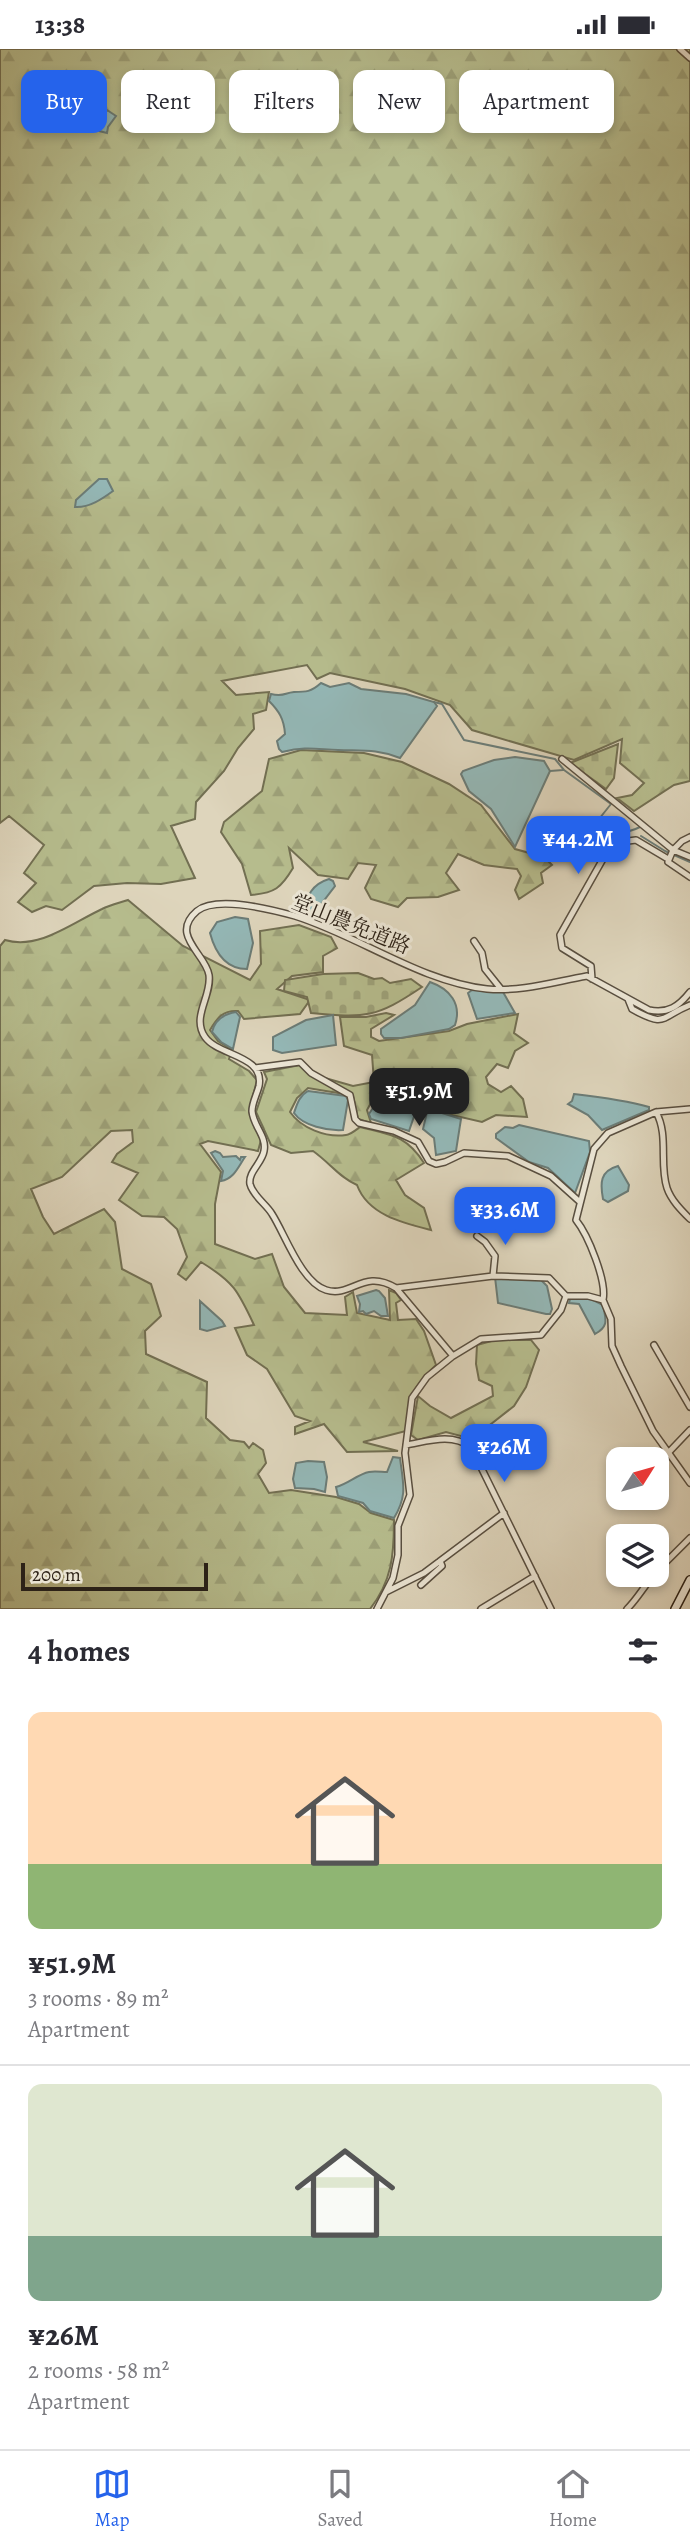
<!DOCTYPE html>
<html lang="en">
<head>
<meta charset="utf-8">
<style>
	:root { --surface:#fff; --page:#f7f7f7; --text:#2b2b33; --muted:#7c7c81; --line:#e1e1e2; --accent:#2563eb }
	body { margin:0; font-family:Alegreya,"Noto Serif JP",serif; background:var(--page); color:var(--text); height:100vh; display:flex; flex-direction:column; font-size:26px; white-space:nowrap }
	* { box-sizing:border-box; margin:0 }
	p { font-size:23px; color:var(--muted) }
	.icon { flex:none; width:38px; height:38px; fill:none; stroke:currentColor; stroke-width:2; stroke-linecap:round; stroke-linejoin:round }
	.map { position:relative; height:1560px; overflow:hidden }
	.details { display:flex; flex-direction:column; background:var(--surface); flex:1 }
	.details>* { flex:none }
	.guide { position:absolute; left:21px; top:21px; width:649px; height:63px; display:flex; gap:14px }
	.needle { width:46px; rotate:53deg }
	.controls { position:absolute; left:606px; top:1398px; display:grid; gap:14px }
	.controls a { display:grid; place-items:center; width:63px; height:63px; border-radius:14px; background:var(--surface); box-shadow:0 4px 10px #0003; font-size:35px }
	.scale { position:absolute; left:21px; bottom:18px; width:187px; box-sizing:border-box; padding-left:7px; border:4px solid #2d2217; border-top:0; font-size:19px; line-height:24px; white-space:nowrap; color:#2d2217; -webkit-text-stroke:5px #eae4d3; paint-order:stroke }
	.price { position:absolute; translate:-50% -60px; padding:0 16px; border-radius:14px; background:var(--accent); color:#fff; font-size:23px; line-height:46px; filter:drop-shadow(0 2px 4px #0008) }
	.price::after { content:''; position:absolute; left:50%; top:42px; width:21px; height:16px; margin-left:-10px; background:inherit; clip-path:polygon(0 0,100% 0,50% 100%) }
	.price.active { background:#222; color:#fff }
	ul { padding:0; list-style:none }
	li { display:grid; align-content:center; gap:14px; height:371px; padding:0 28px }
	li+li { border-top:2px solid var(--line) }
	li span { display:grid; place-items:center; height:217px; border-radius:14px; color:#555 }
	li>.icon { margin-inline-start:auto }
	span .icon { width:126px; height:126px; fill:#fffc; stroke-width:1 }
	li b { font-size:30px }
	h2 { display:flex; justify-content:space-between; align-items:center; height:84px; padding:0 28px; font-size:30px }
	.tag { padding:0 24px; border-radius:14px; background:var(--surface); box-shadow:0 4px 10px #0003; font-size:24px; line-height:63px }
	.tag.active { background:var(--accent); color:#fff }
	.status { display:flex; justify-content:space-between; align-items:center; height:49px; padding:0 35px; background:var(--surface); direction:ltr }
	.status svg { height:19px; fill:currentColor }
	.dock { display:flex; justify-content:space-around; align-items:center; height:98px; border-top:2px solid var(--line); background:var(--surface); font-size:19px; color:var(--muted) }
	.dock a { display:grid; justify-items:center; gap:4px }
	.dock .active { color:var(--accent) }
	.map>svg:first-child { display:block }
</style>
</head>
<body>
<div class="status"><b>13:38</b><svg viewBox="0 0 49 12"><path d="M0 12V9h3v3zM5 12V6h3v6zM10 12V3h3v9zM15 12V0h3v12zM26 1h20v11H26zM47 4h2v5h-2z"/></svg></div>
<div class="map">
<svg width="690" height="1560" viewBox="0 0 690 1560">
	<defs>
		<pattern id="forest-firs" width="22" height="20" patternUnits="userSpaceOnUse" patternTransform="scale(1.75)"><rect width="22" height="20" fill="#b6bc8d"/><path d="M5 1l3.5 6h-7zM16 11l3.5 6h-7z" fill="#9da179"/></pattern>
		<pattern id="cemetery-stones" width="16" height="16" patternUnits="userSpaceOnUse" patternTransform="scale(1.75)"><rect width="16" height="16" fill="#b6bc8d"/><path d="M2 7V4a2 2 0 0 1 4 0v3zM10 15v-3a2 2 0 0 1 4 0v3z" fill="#9da179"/></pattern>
	</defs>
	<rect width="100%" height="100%" fill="#ded5bc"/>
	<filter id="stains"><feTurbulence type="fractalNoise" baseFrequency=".00286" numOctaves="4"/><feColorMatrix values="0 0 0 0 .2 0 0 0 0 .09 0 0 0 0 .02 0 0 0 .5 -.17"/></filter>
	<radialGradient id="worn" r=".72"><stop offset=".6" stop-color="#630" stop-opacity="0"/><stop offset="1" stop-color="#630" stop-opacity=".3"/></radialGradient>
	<path fill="url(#forest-firs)" stroke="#726f52" stroke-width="2" d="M0,0H690V732L674,736L634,762L617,749L632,746L644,734L620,714L622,690L574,711L472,681L450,656L405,640L330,624L317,630L307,616L222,632L236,646L269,643L266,661L253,665L254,680L238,699L224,722L196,753L195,770L171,777L195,829L161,835L127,834L94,837L62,861L46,857L32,863L18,853L36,834L24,824L44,796L9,767L0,774Z
		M301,701L364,704L402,713L449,735L481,756L515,800L544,808L552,816L541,824L543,834L519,850L515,841L521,827L517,820L484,816L458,805L446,824L459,841L438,848L407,849L398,858L371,850L365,839L376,816L358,814L348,830L318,826L289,799L293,819C281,839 275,844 251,846L242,815L221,783L224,773L262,742L269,710Z
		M128,851L183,897L250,931L261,915L260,882L299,876L331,888L337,899L323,907V923L292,927L277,940L310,951L300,965L244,970L238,962C223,961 217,969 210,981L218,992L232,1001L229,1010L249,1022L257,1031L249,1063L261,1091L258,1102L208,1092L200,1095L221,1123L215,1155V1195L255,1210L272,1205L284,1238L305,1264L347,1266L345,1248L353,1243L357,1264L390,1271L389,1241L396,1244L401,1251L396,1254L398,1271L416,1270L424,1282L436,1316C411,1340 409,1348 406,1382L363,1393L398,1402L347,1403L324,1375L295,1385V1378L310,1372L295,1367L267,1320L247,1306L235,1279L254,1276C238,1242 234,1233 201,1213L186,1231L178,1225L187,1208L177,1180L164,1168L142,1167L119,1151L138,1124L112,1113L117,1105L133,1093L132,1081L111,1082L62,1128L31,1140L43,1168L54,1185L104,1160L115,1173L122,1220L151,1235L161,1267L145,1282L146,1305L207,1333L206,1369L230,1391L244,1393L249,1399L253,1394L263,1401L266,1414L258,1425L269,1444L291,1441L336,1448L359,1455L371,1464L394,1471C394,1506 392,1532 370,1560H0V897L5,891C39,901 72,874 102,860C110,856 119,854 128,851Z
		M386,964L394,966L371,980V988L379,992L449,982L467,975L518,965L514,984L528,994L515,1002L508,1019L497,1015L486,1028L488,1035L501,1043L511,1037L523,1050L527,1068L496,1066L482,1073L426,1060L422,1047L391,1042L374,1048L367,1061L371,1074L358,1070L353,1047L325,1029L353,1037L374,1033L372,1006L344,997L340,968H366Z
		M300,1016L344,1045L308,1039L297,1049L290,1063C301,1079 326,1089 346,1086C350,1086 356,1081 360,1078C391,1086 406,1086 424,1114L396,1131L405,1146L424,1159L431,1181C403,1174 368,1166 357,1136C340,1129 330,1114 313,1102L291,1104L271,1096L256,1063L267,1030L264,1023Z
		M495,1291H531L539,1301L526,1338L514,1357L472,1390L446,1383L418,1391L411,1386L418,1347L430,1357L451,1369L493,1347L492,1337L479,1331L476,1315L477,1296Z"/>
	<path fill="url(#cemetery-stones)" stroke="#726f52" stroke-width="2" d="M618,695L614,729L606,740L570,714Z
		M358,924L374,930L382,929L390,934L411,930L422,938C376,969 366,969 311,964L307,948L284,942L285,931L323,925Z"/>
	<path fill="#94b8b7" stroke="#6b7c77" stroke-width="2" d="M107,61L116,67L108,78L107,84L99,82L88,76L84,79L80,78L84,72V65L87,62L94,66L105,65Z
		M99,430H107L113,442C102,450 89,459 75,458L76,451Z
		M321,634L330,638L349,634L361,640L406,645L434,653L437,657L400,709C377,700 362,702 338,701C315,700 306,697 282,703L279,700L277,692L285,685C284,670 279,662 269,652L271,645C284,648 284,644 294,643C306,643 311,643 321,634Z
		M515,708L544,712L550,722L515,798L491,760L469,742L461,725L463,722L494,711Z
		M329,830L333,832L335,837L309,871L302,867C307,850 309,836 329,830Z
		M235,868L248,870L253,894L247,920C225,920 215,903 210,884L217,873Z
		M430,933C450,940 462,955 455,976L449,980L401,989H384L381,985V980L415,956Z
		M472,941L503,943L515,964L477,970L468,944Z
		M236,963L240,968L233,1000L221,993L212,983C215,970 224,965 236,963Z
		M333,966L336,996L282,1004L273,1001V988L306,971Z
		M308,1042L346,1047L348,1051L343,1081C328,1082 303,1077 294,1064C297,1055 299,1047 308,1042Z
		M574,1045C600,1048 625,1051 649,1058V1061L602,1081L588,1066L568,1055L572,1052Z
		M413,1047L420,1050L409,1082L371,1070L369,1065C377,1049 397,1047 413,1047Z
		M427,1063L442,1064L461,1070L456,1102L436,1106L434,1089L423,1080Z
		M519,1076L589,1092L590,1103L575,1144L548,1119L529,1113L496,1089V1085L505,1078L513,1079Z
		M215,1102L220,1104L223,1108L236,1107L240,1111L241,1108H245C238,1118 234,1130 221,1132L223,1122L211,1104Z
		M618,1117L629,1136L628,1142L608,1153L603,1150C600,1134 600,1122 618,1117Z
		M495,1228L541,1231L547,1237L552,1260L550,1265H546L498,1254Z
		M376,1241L379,1242L385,1249L388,1267H381L374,1262L366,1265L363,1262L359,1263L360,1255L357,1247Z
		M570,1250H591L603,1256C606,1271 609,1277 595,1285L579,1255L569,1254Z
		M200,1252L222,1272L225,1277L207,1282L200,1280Z
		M393,1408L400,1409C403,1434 408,1446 394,1469L370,1462L363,1454L338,1447L336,1438C348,1435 358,1425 369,1423C374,1422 382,1423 387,1423Z
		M308,1412L324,1413L327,1428L325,1443L314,1440L295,1439L293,1430L296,1414Z"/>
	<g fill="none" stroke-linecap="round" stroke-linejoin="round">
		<path stroke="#6b7c77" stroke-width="2" d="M434,653L442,655L464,691L555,710L564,721L611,755L599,770C609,785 624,786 640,778
			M550,722L563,721
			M641,787L665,802L690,813"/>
		<defs>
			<path id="minor" d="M680,0L690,9
				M562,710L673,801L668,813L690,828
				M690,788L682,792L673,801L690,808
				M474,892L482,904L485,920L501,940
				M592,930L591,917L562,899L560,886L612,794L636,791L668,810
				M628,950L632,960C667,980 661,967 690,956
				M255,1019L300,1013L311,1024L350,1046L355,1070L359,1074L394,1082L418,1093L429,1112L436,1115L445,1113L464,1104L508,1107L551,1127L580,1153
				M656,1063C669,1086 659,1115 667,1139C671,1151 681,1161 690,1170
				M477,1187L485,1193L495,1207L493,1227
				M396,1239L493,1227L549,1229L566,1247H588L603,1251L611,1270L612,1297L621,1317L653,1382L690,1434
				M603,1251C607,1232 588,1186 576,1171L594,1100L608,1084L656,1063L690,1060
				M654,1296L690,1358
				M453,1307L481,1290L541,1286L561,1261L566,1247
				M406,1396C429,1392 451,1384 471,1398L551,1560
				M669,1403L690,1381
				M656,1523L690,1489
				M421,1536L442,1517L440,1512
				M386,1543L424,1524L504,1464
				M377,1560L393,1529L398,1506V1477L410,1446L405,1404L412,1349L427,1328L453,1307L396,1239C363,1219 352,1249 326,1241C301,1233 285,1185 272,1165C266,1155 253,1147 250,1135C248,1123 262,1114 264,1102C267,1087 253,1077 252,1062C252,1054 257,1045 259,1037C265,1006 218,1007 205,988C191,968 212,947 209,926C206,905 169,886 197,862C217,846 273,861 295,867C359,887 421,933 487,940C522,943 553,933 587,927L649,961C668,965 679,957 690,943
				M481,1560L535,1527
				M627,1560C638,1549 644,1537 654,1526"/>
			<path id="secondary" d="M675,1560L690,1531"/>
		</defs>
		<use href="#minor" stroke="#594f40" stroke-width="8"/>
		<use href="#secondary" stroke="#2d2217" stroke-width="10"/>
		<use href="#minor" stroke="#eae4d3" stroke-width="5"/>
		<use href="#secondary" stroke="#eae4d3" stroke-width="7"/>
	</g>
	<g text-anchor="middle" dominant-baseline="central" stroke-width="6" stroke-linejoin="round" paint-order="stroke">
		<g font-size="21" fill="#2d2217" stroke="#eae4d3">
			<text transform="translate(351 875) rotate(22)">堂山農免道路</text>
		</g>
	</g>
	<rect width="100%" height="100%" filter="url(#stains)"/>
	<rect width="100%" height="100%" fill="url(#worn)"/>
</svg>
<div class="controls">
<a><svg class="needle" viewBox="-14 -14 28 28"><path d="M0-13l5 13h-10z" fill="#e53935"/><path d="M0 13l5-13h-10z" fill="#7c7c81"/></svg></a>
<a><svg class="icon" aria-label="layers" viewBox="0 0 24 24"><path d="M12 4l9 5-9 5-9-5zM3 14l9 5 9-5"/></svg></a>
</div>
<div class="scale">200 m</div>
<b class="price" style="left:578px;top:827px">¥44.2M</b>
<b class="price active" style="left:419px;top:1079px">¥51.9M</b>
<b class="price" style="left:505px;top:1198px">¥33.6M</b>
<b class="price" style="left:504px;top:1435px">¥26M</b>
<div class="guide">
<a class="tag active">Buy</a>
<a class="tag">Rent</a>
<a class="tag">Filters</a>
<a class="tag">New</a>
<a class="tag">Apartment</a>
</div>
</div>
<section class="details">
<h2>4 homes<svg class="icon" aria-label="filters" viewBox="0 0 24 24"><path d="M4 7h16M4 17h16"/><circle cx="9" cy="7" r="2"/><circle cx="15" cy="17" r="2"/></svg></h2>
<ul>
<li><span style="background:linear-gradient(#ffd9b3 70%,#8fb573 0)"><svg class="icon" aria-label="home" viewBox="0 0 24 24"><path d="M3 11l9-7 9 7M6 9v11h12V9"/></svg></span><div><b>¥51.9M</b><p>3 rooms · 89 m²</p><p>Apartment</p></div></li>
<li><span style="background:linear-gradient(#dfe7d0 70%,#7fa58c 0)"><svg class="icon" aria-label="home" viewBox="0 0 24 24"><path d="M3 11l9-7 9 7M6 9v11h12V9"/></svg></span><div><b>¥26M</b><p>2 rooms · 58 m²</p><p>Apartment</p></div></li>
</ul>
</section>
<nav class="dock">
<a class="active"><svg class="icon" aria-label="map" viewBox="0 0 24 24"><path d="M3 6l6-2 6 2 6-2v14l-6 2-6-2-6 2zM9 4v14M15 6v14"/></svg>Map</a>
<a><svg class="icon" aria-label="saved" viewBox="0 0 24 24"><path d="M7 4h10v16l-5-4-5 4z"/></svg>Saved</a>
<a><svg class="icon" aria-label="home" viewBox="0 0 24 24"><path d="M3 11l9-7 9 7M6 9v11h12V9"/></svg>Home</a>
</nav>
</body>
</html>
